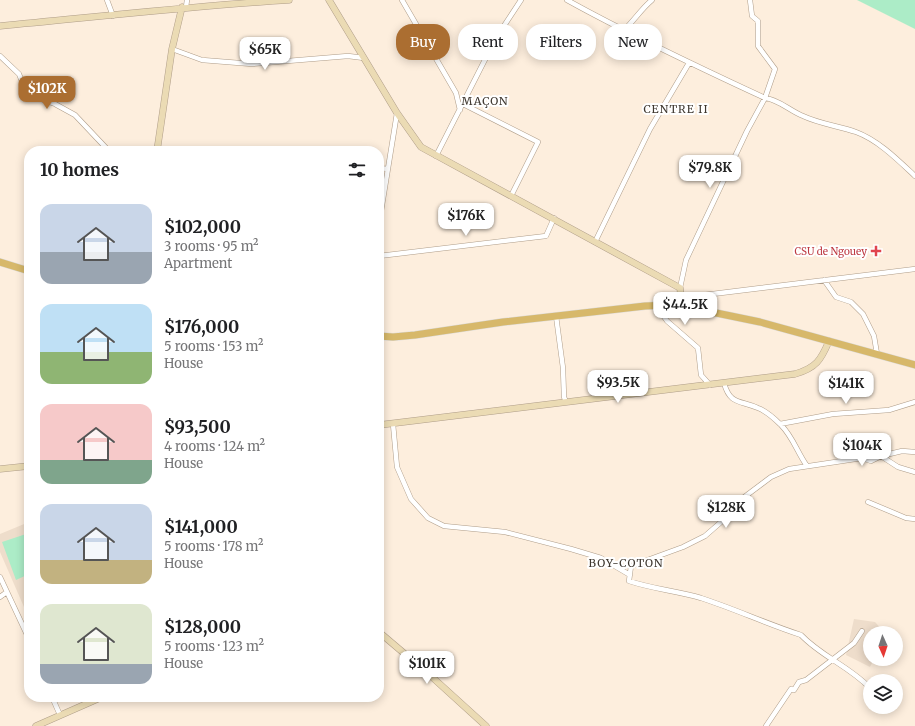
<!DOCTYPE html>
<html lang="en">
<head>
<meta charset="utf-8">
<style>
	:root { --surface:#fff; --page:#f2f2f2; --text:#202124; --muted:#757577; --accent:#ab6e31 }
	body { margin:0; font-family:Merriweather,serif; background:var(--page); color:var(--text); height:100vh; display:flex; flex-direction:column; font-size:15px; white-space:nowrap }
	* { box-sizing:border-box; margin:0 }
	p { font-size:13px; color:var(--muted) }
	.icon { flex:none; width:22px; height:22px; fill:none; stroke:currentColor; stroke-width:2; stroke-linecap:round; stroke-linejoin:round }
	.map { position:relative; flex:1; overflow:hidden }
	.panel { position:absolute; left:24px; top:146px; width:360px; height:556px; display:flex; flex-direction:column; background:var(--surface); border-radius:16px; box-shadow:0 2px 10px #0003 }
	.panel>* { flex:none }
	.banner { position:absolute; left:396px; top:24px; width:380px; height:36px; display:flex; gap:8px }
	.needle { width:26px; rotate:177deg }
	.tools { position:absolute; left:863px; top:626px; display:grid; gap:8px }
	.tools a { display:grid; place-items:center; width:40px; height:40px; border-radius:50%; background:var(--surface); box-shadow:0 2px 10px #0003; font-size:20px }
	.price { position:absolute; translate:-50% -34px; padding:0 9px; border-radius:8px; background:#fff; color:#222; font-size:13px; line-height:26px; filter:drop-shadow(0 1px 2px #0008) }
	.price::after { content:''; position:absolute; left:50%; top:24px; width:12px; height:9px; margin-left:-6px; background:inherit; clip-path:polygon(0 0,100% 0,50% 100%) }
	.price.selected { background:var(--accent); color:#fff }
	ul { padding:0; list-style:none }
	li { display:flex; align-items:center; gap:12px; height:100px; padding:0 16px }
	li span { display:grid; place-items:center; flex:none; width:112px; height:80px; border-radius:12px; color:#555 }
	li>.icon { margin-inline-start:auto }
	span .icon { width:48px; height:48px; fill:#fffc; stroke-width:1 }
	li b { font-size:17px }
	h2 { display:flex; justify-content:space-between; align-items:center; height:48px; padding:0 16px; font-size:17px }
	.chip { padding:0 14px; border-radius:16px; background:var(--surface); box-shadow:0 2px 10px #0003; font-size:14px; line-height:36px }
	.chip.selected { background:var(--accent); color:#fff }
	.map>svg:first-child { display:block }
</style>
</head>
<body>
<div class="map">
<svg width="915" height="726" viewBox="0 0 915 726">
	<rect width="100%" height="100%" fill="#fdeedd"/>
	<path fill="#eeddcb" d="M29,522V605L24,607L0,552V534Z
		M854,619L875,622L885,633H870V659H874L870,667L846,655Z"/>
	<path fill="#acecc7" d="M857,0H915V29Z
		M29,533V574L16,580L2,542Z"/>
	<g fill="none" stroke-linecap="round" stroke-linejoin="round">
		<defs>
			<path id="street" d="M107,0L113,16
				M402,0L456,93L460,110
				M567,0C632,36 698,67 765,98C778,99 790,111 803,116C820,124 839,126 856,132C878,140 898,160 915,176
				M186,7L187,0
				M623,31C634,21 641,9 652,0
				M172,49L202,60L252,64L348,56L364,58
				M0,56L19,74L27,94L55,104L75,115L109,151
				M463,104L538,142L511,196
				M436,156L496,38L521,0
				M379,168L388,169
				M379,224L397,113
				M595,242L650,129L689,63
				M379,256L546,236L554,218
				M824,280L836,297L851,302L863,314L874,336L877,354
				M680,288L686,260L747,131L765,98L775,69L758,46V21L752,16L750,0
				M680,298L915,269
				M663,305L662,314L667,321L698,348L701,375L710,385
				M556,316L563,368L564,397L566,402
				M724,383C730,405 740,400 758,408C766,411 775,419 781,425C793,437 797,452 807,466
				M393,424L397,467L411,499L428,518L444,526L505,532L571,549L601,558L630,575
				M780,424L833,414L889,410L915,402
				M881,456L898,467L915,472
				M868,502L906,518L915,519
				M0,577L29,639
				M0,597L7,592
				M870,688C849,666 822,657 801,635C767,624 735,609 701,598C677,591 653,589 629,581L631,566L683,547L705,536L736,509L739,501L771,477L789,469L862,458L871,461L881,456L902,451L915,452
				M52,697L60,715
				M766,726L791,689L794,690L799,682L806,680L854,643L862,631"/>
			<path id="secondary" d="M329,0L397,113L421,147L680,288L682,306
				M0,26C96,17 192,6 289,0
				M157,151L172,49L182,7
				M379,425L795,374C816,368 821,360 829,341
				M0,469L29,466
				M379,632L432,677L486,726
				M36,726L102,697"/>
			<path id="primary" d="M0,262L29,271
				M379,336L393,337L415,335L503,322L645,306L670,305L697,309L760,322L915,365"/>
		</defs>
		<use href="#street" stroke="#af9d89" stroke-width="5.5"/>
		<use href="#secondary" stroke="#af9d89" stroke-width="7"/>
		<use href="#primary" stroke="#dcdbda" stroke-width="8"/>
		<use href="#street" stroke="#fff" stroke-width="4.5"/>
		<use href="#secondary" stroke="#ebdbb4" stroke-width="6"/>
		<use href="#primary" stroke="#d7b86a" stroke-width="7"/>
	</g>
	<path fill="#e0444e" stroke="#fff" stroke-width="1.5" d="M874 245h4v4h4v4h-4v4h-4v-4h-4v-4h4z"/>
	<g text-anchor="middle" dominant-baseline="central" stroke-width="4" stroke-linejoin="round" paint-order="stroke">
		<g font-size="10" fill="#be3a42" stroke="#fff" text-anchor="end">
			<text x="867" y="251">CSU de Ngouey</text>
		</g>
		<g font-size="11" letter-spacing="1" fill="#3e372f" stroke="#fff">
			<text x="485" y="101">MAÇON</text>
			<text x="676" y="109">CENTRE II</text>
			<text x="626" y="563">BOY-COTON</text>
		</g>
	</g>
</svg>
<div class="tools">
<a><svg class="needle" viewBox="-14 -14 28 28"><path d="M0-13l5 13h-10z" fill="#e53935"/><path d="M0 13l5-13h-10z" fill="#757577"/></svg></a>
<a><svg class="icon" aria-label="layers" viewBox="0 0 24 24"><path d="M12 4l9 5-9 5-9-5zM3 14l9 5 9-5"/></svg></a>
</div>
<b class="price" style="left:265px;top:71px">$65K</b>
<b class="price selected" style="left:47px;top:110px">$102K</b>
<b class="price" style="left:710px;top:189px">$79.8K</b>
<b class="price" style="left:466px;top:237px">$176K</b>
<b class="price" style="left:685px;top:326px">$44.5K</b>
<b class="price" style="left:618px;top:404px">$93.5K</b>
<b class="price" style="left:846px;top:405px">$141K</b>
<b class="price" style="left:862px;top:467px">$104K</b>
<b class="price" style="left:726px;top:529px">$128K</b>
<b class="price" style="left:427px;top:685px">$101K</b>
<div class="banner">
<a class="chip selected">Buy</a>
<a class="chip">Rent</a>
<a class="chip">Filters</a>
<a class="chip">New</a>
</div>
<section class="panel">
<h2>10 homes<svg class="icon" aria-label="filters" viewBox="0 0 24 24"><path d="M4 7h16M4 17h16"/><circle cx="9" cy="7" r="2"/><circle cx="15" cy="17" r="2"/></svg></h2>
<ul>
<li><span style="background:linear-gradient(#c9d6e8 60%,#9aa5b1 0)"><svg class="icon" aria-label="home" viewBox="0 0 24 24"><path d="M3 11l9-7 9 7M6 9v11h12V9"/></svg></span><div><b>$102,000</b><p>3 rooms · 95 m²</p><p>Apartment</p></div></li>
<li><span style="background:linear-gradient(#bfe0f5 60%,#8fb573 0)"><svg class="icon" aria-label="home" viewBox="0 0 24 24"><path d="M3 11l9-7 9 7M6 9v11h12V9"/></svg></span><div><b>$176,000</b><p>5 rooms · 153 m²</p><p>House</p></div></li>
<li><span style="background:linear-gradient(#f6c9c9 70%,#7fa58c 0)"><svg class="icon" aria-label="home" viewBox="0 0 24 24"><path d="M3 11l9-7 9 7M6 9v11h12V9"/></svg></span><div><b>$93,500</b><p>4 rooms · 124 m²</p><p>House</p></div></li>
<li><span style="background:linear-gradient(#c9d6e8 70%,#c2b280 0)"><svg class="icon" aria-label="home" viewBox="0 0 24 24"><path d="M3 11l9-7 9 7M6 9v11h12V9"/></svg></span><div><b>$141,000</b><p>5 rooms · 178 m²</p><p>House</p></div></li>
<li><span style="background:linear-gradient(#dfe7d0 75%,#9aa5b1 0)"><svg class="icon" aria-label="home" viewBox="0 0 24 24"><path d="M3 11l9-7 9 7M6 9v11h12V9"/></svg></span><div><b>$128,000</b><p>5 rooms · 123 m²</p><p>House</p></div></li>
</ul>
</section>
</div>
</body>
</html>
